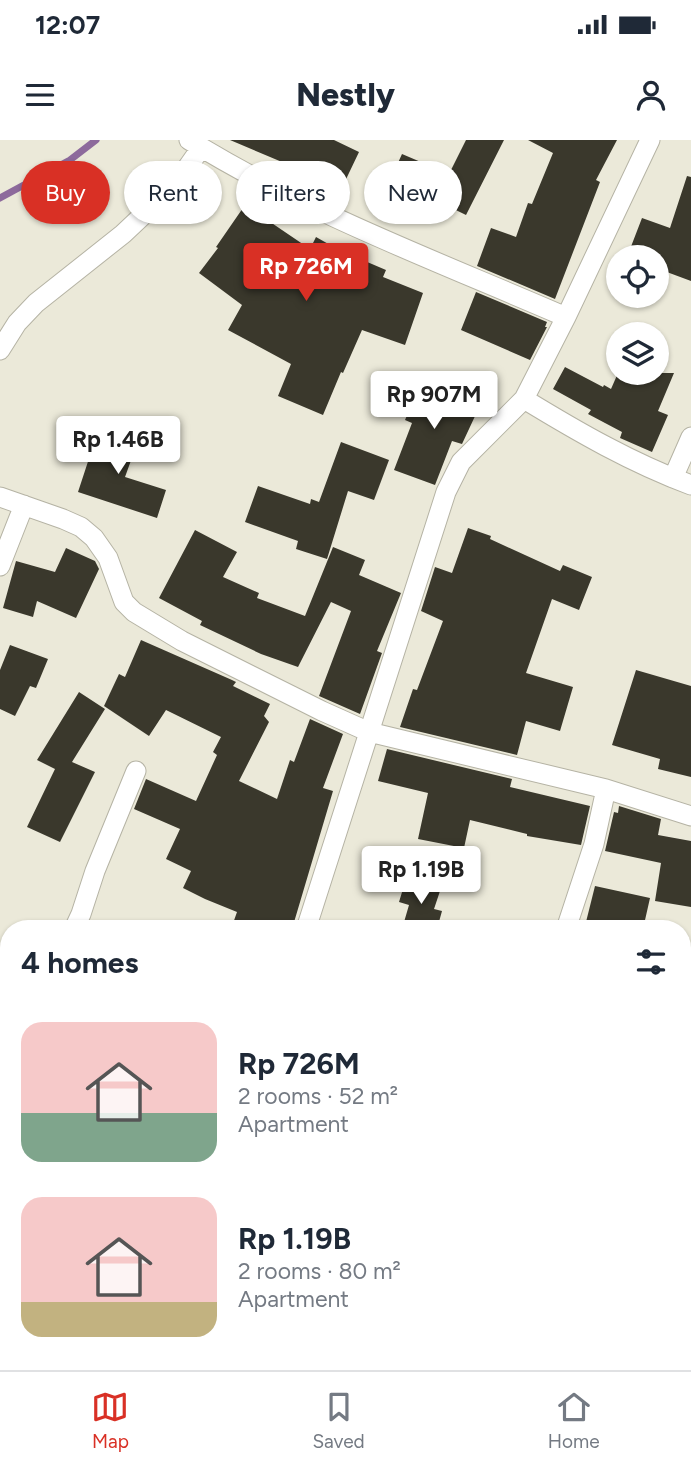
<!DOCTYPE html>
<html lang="en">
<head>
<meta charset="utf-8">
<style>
	:root { --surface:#fff; --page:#f6f6f7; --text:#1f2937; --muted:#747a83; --line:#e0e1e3; --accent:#d93025 }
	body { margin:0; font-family:Figtree,sans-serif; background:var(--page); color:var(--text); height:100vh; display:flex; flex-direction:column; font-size:26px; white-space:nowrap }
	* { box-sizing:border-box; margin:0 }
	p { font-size:23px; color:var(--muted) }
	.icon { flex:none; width:38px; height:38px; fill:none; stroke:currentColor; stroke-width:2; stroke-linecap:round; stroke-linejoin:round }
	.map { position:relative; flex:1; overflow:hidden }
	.sheet { position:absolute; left:0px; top:780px; width:691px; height:450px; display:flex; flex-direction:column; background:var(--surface); border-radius:28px 28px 0 0; box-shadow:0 2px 5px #0004 }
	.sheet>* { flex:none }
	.banner { position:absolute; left:21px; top:21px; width:649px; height:63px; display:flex; gap:14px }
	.tools { position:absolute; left:606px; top:105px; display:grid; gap:14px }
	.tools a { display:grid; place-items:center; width:63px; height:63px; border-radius:50%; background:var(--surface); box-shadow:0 2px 5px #0004; font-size:35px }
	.price { position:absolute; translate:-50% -60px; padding:0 16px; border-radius:7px; background:#fff; color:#222; font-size:23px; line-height:46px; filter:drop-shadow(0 2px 4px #0008) }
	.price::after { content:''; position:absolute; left:50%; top:42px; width:21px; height:16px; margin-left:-10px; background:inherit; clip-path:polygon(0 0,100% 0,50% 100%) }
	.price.active { background:var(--accent); color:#fff }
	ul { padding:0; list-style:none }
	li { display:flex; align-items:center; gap:21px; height:175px; padding:0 21px }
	li span { display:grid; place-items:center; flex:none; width:196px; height:140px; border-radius:21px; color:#555 }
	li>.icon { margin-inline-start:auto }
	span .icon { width:84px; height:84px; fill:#fffc; stroke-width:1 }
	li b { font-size:30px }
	h2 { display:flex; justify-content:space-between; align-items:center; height:84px; padding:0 21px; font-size:30px }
	.tag { padding:0 24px; border-radius:32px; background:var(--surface); box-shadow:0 2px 5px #0004; font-size:24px; line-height:63px }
	.tag.active { background:var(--accent); color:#fff }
	.status { display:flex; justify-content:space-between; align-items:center; height:49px; padding:0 35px; background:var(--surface); direction:ltr }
	.status svg { height:19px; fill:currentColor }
	header { display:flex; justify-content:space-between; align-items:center; height:91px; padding:0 21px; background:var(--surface); font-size:32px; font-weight:800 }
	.tabs { display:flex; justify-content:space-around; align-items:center; height:98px; border-top:2px solid var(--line); background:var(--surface); font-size:19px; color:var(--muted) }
	.tabs a { display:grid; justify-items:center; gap:4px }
	.tabs .active { color:var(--accent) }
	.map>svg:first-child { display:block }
</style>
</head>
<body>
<div class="status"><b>12:07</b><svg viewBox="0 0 49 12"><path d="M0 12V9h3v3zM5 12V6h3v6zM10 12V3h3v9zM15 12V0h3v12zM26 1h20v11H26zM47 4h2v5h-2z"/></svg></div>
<header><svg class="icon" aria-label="menu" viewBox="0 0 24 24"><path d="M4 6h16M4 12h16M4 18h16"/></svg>Nestly<svg class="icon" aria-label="person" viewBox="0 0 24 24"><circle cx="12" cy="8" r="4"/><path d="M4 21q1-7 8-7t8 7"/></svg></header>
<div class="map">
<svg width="691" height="1230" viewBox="0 0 691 1230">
	<rect width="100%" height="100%" fill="#ebe9d9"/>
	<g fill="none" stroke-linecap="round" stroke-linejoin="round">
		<path stroke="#8d6a9c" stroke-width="7" d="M0,58L70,20L96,0"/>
	</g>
	<path fill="#3a382c" d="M230,0H334L359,12L338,56L280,27L282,22Z
		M466,0H504L466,75L423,54L415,73L382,58L402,14L449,34Z
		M528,0H617L596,40L600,42L555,159L477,126L491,88L516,97L528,63L532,64L553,13Z
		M687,36L691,37V141L656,128V117H627L642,78L670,88Z
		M245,65L310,109L316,97L339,110L386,130L383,137L423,153L405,205L362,190L343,233L341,232L323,275L278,256L291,224L228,190L242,165L199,133L218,108L216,107Z
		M476,152L547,182L545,187H547L530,220L461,190Z
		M565,227L603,247L604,245L611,249L618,233H674L658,271L668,275L652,312L620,298L622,292L588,274L591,270L553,249Z
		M451,239L473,251L464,269L476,274L462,304L452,301L435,345L394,330L412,283L405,280L419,248L441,258Z
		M99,288L138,301L125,337L166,350L157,378L78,352Z
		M341,302L389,320L374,360L348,351L327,419L296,409L298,401L245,382L258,346L310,364L311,359L319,362Z
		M468,388L491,396L490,399L560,431L563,425L592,437L579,470L552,459L526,533L573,547L560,591L526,581L517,615L400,587L413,549L417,550L443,481L421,471L435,427L452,433Z
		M195,390L237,412L223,437L259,453L257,458L305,476L333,407L365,420L359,435L401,453L377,511L382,513L360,574L319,556L351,471L331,462L298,527L261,514L200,485L202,481L159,458Z
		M66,408L95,421L99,429L76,478L37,461L33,477L3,468L16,421L55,432Z
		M141,500L232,540L236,542L233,546L270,564L264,576L269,582L239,641L277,659L290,620L294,622L310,579L343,594L323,648L333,651L292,789H231L237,772L205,759L183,748L191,731L166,719L180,689L134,669L146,639L196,661L217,615L213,612L221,597L166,570L149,596L104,566L119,534L125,537Z
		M10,505L48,519L36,548L30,546L15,576L0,569V530Z
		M636,530L691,546V637L658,629L660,619L612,605Z
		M79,552L105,569L72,622L95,632L60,702L27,687L55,629L37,620Z
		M387,609L512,639L510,647L590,666L581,705L527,696V694L470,680L464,708L418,699L428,653L378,641Z
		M619,666L661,679L658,695L691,701V767L655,761L661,723L605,711L614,672L618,673Z
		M406,739L441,748L434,769L442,771L437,789H402L409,765L399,762Z
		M595,746L650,758L643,789H587L588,782H586Z"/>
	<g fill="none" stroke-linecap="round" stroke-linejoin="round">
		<defs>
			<path id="minor" d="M189,0C307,73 439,122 566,177
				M0,210L17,183L36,163L123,94L175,45L201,8
				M524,259C578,292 632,323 691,345
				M673,338L691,297
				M0,357L63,379L81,387L94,398L108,418L124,462L134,472L182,501L322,571L369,592L606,649L691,676
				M0,426L24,365
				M74,789L81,774L95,731L136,631
				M306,789L446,352L461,322L524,259L566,177L650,0
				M566,789L594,704L606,649
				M0,918L9,904
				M0,1129L9,1140
				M70,1222L76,1230
				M508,1222L524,1230
				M393,1230L397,1222"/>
		</defs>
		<use href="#minor" stroke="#b5b3a4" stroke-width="21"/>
		<use href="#minor" stroke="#fff" stroke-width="19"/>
	</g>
</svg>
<div class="tools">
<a><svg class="icon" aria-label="locate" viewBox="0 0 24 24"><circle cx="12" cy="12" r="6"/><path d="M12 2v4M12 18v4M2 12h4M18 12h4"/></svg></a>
<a><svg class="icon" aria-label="layers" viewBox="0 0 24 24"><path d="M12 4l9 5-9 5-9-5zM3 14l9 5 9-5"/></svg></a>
</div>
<b class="price active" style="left:306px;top:163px">Rp 726M</b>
<b class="price" style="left:434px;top:291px">Rp 907M</b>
<b class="price" style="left:118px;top:336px">Rp 1.46B</b>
<b class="price" style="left:421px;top:766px">Rp 1.19B</b>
<div class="banner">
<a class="tag active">Buy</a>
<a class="tag">Rent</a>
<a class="tag">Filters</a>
<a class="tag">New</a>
</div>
<section class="sheet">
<h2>4 homes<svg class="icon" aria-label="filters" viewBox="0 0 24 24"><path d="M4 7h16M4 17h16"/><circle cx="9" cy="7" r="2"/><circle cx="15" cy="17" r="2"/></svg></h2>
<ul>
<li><span style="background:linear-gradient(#f6c9c9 65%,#7fa58c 0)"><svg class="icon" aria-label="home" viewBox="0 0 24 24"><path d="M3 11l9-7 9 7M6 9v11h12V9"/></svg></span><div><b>Rp 726M</b><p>2 rooms · 52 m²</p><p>Apartment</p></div></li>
<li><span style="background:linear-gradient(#f6c9c9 75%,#c2b280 0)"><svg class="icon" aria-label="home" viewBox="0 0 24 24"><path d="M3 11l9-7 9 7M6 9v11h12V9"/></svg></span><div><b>Rp 1.19B</b><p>2 rooms · 80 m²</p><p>Apartment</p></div></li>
</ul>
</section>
</div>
<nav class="tabs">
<a class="active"><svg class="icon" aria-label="map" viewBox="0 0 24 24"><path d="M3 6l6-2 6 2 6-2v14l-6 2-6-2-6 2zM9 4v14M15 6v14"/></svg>Map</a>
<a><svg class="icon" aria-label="saved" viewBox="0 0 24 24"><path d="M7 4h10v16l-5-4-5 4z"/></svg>Saved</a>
<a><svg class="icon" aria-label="home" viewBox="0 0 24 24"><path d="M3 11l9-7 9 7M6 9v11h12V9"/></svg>Home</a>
</nav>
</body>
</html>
